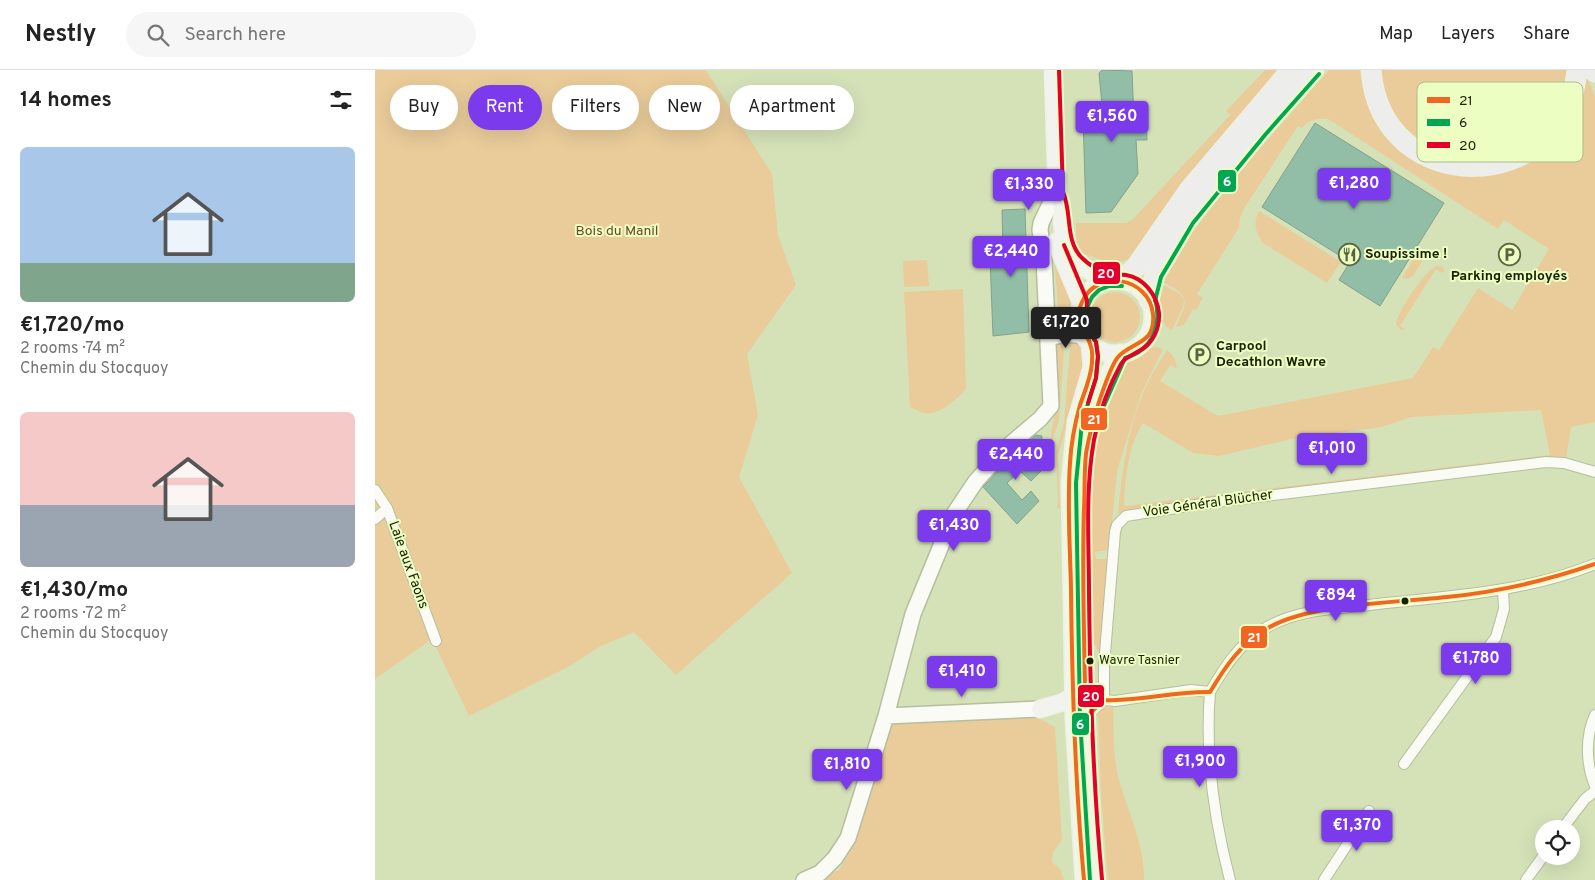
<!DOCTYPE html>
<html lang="en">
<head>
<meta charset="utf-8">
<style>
	:root { --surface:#fff; --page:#f6f6f6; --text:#222; --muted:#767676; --line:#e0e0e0; --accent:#7c3aed }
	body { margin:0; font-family:Overpass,sans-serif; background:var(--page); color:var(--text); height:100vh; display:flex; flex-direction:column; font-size:19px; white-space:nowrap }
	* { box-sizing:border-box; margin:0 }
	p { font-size:16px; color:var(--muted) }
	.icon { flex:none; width:28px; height:28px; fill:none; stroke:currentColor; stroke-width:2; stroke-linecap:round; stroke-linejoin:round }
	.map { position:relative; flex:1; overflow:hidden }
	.details { display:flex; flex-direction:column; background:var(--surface); width:375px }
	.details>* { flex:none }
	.top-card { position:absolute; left:15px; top:15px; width:475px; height:45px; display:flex; gap:10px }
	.fabs { position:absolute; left:1160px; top:750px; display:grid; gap:10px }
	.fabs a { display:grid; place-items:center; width:45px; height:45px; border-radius:50%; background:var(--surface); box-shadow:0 5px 20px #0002; font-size:25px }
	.price { position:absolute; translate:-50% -42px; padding:0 11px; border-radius:5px; background:var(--accent); color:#fff; font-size:16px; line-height:32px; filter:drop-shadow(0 1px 2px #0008) }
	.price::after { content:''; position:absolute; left:50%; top:30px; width:15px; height:11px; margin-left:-8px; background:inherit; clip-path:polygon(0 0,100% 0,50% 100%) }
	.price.selected { background:#222; color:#fff }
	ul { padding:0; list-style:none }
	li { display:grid; align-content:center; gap:10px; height:265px; padding:0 20px }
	li span { display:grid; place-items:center; height:155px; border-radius:8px; color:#555 }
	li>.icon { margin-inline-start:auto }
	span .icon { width:90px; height:90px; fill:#fffc; stroke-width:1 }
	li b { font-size:21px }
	h2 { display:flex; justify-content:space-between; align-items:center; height:60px; padding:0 20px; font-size:21px }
	.chip { padding:0 18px; border-radius:22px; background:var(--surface); box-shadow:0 5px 20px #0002; font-size:18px; line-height:45px }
	.chip.selected { background:var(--accent); color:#fff }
	header { display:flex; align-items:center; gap:30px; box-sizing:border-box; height:70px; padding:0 25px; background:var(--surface); border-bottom:1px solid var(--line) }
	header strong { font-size:24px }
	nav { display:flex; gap:28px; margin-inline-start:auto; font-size:18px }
	.search { width:350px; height:45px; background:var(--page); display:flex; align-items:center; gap:12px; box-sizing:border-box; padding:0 18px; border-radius:28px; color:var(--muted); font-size:19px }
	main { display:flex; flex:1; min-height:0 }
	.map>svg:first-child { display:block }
</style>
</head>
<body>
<header>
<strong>Nestly</strong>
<div class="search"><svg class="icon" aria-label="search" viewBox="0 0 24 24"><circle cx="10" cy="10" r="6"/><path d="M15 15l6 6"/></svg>Search here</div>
<nav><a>Map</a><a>Layers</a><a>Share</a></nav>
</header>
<main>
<section class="details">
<h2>14 homes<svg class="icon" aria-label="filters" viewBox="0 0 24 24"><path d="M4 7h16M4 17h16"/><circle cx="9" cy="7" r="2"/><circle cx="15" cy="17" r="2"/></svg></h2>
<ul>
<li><span style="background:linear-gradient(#a9c7e8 75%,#7fa58c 0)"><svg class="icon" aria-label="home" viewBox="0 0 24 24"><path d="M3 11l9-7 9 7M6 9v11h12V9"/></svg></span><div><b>€1,720/mo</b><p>2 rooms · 74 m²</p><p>Chemin du Stocquoy</p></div></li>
<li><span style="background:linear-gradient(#f6c9c9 60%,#9aa5b1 0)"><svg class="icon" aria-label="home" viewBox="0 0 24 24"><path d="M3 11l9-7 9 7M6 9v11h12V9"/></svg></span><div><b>€1,430/mo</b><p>2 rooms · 72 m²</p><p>Chemin du Stocquoy</p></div></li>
</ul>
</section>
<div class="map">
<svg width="1220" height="810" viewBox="0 0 1220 810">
	<rect width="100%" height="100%" fill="#d5e2b8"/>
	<path fill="#eacc9a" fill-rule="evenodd" d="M0,0H331L397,104L403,165L421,215L372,284L383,345L364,407L417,503L301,605L259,562L224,577L195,596L94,646L57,569L0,609Z
		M890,0H906L784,145L763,176L761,183L757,189L736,193L707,183L703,178L701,172V153H751L758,149L855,45L851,41Z
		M954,0H991L999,40L1086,104L1115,103L1138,99L1158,91L1173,78L1191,58L1199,43L1210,0L1220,27V352L1196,357L1191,389L743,443C747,401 754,352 772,314C778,302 785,291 792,280C799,284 801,292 802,299L795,295L785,311L843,346L1038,308L1058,277L1064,280L1103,218L1137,240L1174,179L1129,150L1123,159L953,49C943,48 934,49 927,58L923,56L870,137L865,148L864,158L822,224L828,228L821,240L818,239L809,255L801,257C815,226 814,227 785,210C833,133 895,67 954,0ZM1166,340L1175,385L749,436C750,409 753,376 768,353L818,383L844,386L916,369L1007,357L1036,347Z
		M1004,0H1192C1188,22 1182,42 1167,58C1126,101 1049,96 1018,43C1010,30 1007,15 1004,0Z
		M884,141L966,192L952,213L888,173C880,162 878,153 884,141Z
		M673,161L678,181L699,232L698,238L684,251L680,198Z
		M1042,183L1050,187L1038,206L1032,209L1027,208Z
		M552,190L554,216L529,217L528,191Z
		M1062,196L1068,197L1069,201L1067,203L1061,199L1025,256L1031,260H1026L1021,254C1022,242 1050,200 1062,196Z
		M782,212L804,223L809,229L808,237L797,260C780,252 782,228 782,212Z
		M588,219L591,319C582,329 566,345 550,343C545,342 540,339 535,337L529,222Z
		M715 247a25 25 0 1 1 50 0a25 25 0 1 1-50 0Z
		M692,266C707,270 709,281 710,295L683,385L685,439L682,438L683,430L681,382L689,353L695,279Z
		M682,271L688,272L689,282L684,350L676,375V364L680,342V275Z
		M782,277L788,279L766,324L742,401L738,444L733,480L720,482L721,489H732L727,578L723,583L721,575H716C716,489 706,399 737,317C740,309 744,295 751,290C756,285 775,278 782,277Z
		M738,637C739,658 738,686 743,706C752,740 770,774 769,810H733L726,724L723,642L728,638Z
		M660,646L680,657L687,770L678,782L677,792L685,799L689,810H443L464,800L479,775L486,740L514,656L520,651Z"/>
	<path fill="#92bea7" stroke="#84a18b" d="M727,0L757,1L759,49H771L772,70H761L763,104L736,142L711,143L708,47L728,46L724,3Z
		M940,53L1069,133L1005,236L964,210L975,192L887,137Z
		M650,139L654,262L618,266L615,188L628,186L627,140Z
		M661,365L667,366L666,378L656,388L667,400L656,411L645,401L632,413L647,430L656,421L664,431L642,454L608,417L639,384Z"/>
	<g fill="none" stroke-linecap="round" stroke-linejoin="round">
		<defs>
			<path id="street" d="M0,420L12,438L61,571
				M0,449L12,438
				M710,617L729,630L740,631L816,620L835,622C849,598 864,574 889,559C922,538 966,539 1003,534C1077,526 1151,522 1220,494
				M835,622C830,685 839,749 855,810
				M729,630V595L740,462L742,455L751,446L833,433L1171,392L1189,393L1220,402
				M1220,645C1210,667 1211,694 1220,716
				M711,647L729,630
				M1029,694L1121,567L1129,539L1128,520
				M1187,759L1210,729L1220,721
				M949,810L994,741
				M1151,810L1169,785"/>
			<path id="secondary" d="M674,268C687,264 697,263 710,267
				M673,269L704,241
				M511,646L665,639
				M429,810L445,803L460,788L473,768L511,646L538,544L579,444L601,411L632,377L665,349L676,336L669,190L665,160L666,153L676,132"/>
			<path id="primary" d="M678,0L682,123C688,133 687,142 687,153C690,185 705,199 733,210
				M681,172L706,232
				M704 247a37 37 0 1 1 74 0a37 37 0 1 1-74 0Z
				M665,639L689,632L698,626
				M709,810L699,649L695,413L701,352L717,297L715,274
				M721,810C711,719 710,626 708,534C708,480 703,422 713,368C718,340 730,308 745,283"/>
			<path id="highway" d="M996,0C1006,130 1191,127 1202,0
				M1219,0L1220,2
				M747,210L761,197L815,119L916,0
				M774,230L780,205L813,149L885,61L939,0"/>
		</defs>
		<use href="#street" stroke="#b5be9e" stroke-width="12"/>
		<use href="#secondary" stroke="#b5be9e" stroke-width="18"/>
		<use href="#primary" stroke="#ecf2df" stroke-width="19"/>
		<use href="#highway" stroke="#ecf2df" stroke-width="21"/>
		<use href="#street" stroke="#f9fbf4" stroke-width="10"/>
		<use href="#secondary" stroke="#f9fbf4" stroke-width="15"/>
		<use href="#primary" stroke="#f2f2ef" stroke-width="16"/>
		<use href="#highway" stroke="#ededec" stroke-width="19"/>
		<defs>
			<path id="bus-1" d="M711,647L729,630C765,632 799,621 835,622C850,597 866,573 893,558C936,533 1021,533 1072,527C1123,522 1171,511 1220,494
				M709,810C700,713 697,615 696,518C695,476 692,435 695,393C696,374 700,353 705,335C710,321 716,307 717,293C717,288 718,282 716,277C712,259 696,256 707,232C722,198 774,207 778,244C781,275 757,271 743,287C736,295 724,331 721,342C717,356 713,370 711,384C709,402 710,420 709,438C707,498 709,557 710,617"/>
			<path id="bus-2" d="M780,231L786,207L818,153L890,65L944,4
				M728,338L750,288C778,280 787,255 780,228
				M715,810L705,649L701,413L707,353L721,308L723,287L721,272L711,257L710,242L717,227L724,220L734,216H747"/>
			<path id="bus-3" d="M684,0L688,122C697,142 690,170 706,187C713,194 722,200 732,203C738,205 745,204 751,205C769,208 782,225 784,243C785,258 778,274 764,281C758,285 750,287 746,294C733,317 724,344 719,370C710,420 714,472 714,523C715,618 718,714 727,809
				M689,175L712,230L711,257L721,272L723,286L721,308L713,333"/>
		</defs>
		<use href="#bus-1" stroke="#ecfec1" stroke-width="8"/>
		<use href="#bus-2" stroke="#ecfec1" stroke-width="8"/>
		<use href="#bus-3" stroke="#ecfec1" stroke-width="8"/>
		<use href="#bus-1" stroke="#f26522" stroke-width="4"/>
		<use href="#bus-2" stroke="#00a651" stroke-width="4"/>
		<use href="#bus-3" stroke="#e4002b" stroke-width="4"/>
	</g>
	<defs>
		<symbol id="restaurant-ring" viewBox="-11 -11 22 22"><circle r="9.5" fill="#ecfec1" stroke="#5b6442" stroke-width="1.5"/><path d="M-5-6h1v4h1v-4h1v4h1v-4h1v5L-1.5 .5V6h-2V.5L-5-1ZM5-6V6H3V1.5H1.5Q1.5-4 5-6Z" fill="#5b6442"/></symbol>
		<symbol id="parking-ring" viewBox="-11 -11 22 22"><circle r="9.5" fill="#ecfec1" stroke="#5b6442" stroke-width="1.5"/><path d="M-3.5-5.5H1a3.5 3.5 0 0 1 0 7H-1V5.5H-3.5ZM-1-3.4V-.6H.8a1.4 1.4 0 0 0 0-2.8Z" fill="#5b6442"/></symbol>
	</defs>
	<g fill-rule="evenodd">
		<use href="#restaurant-ring" x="962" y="172" width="25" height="25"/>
		<use href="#parking-ring" x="1122" y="172" width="25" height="25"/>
		<use href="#parking-ring" x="812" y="272" width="25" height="25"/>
	</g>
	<g fill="#192002" stroke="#ecfec1" stroke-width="2">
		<circle cx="1030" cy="531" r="4.5"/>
		<circle cx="715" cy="591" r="4.5"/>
	</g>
	<g text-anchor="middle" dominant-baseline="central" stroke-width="4" stroke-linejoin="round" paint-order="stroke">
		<g font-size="13" fill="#192002" stroke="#ecfec1" text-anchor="start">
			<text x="724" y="591">Wavre Tasnier</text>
		</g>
		<g font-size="14" fill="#6e4a28" stroke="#ecfec1">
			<text x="242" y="161">Bois du Manil</text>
		</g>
		<g font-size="14" font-weight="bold" fill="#192002" stroke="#ecfec1" text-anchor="start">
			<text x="990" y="184">Soupissime !</text>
			<text x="1134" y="206" text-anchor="middle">Parking employés</text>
			<text x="841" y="276">Carpool<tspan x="841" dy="16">Decathlon Wavre</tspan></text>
		</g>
		<g font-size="14" fill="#192002" stroke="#ecfec1">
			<text transform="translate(833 434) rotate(-8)">Voie Général Blücher</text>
			<text transform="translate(33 495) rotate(70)">Laie aux Faons</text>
		</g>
	</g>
	<rect x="1042" y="12" width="166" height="80" rx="8" fill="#ecfec1" stroke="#adbb88" stroke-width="1"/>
	<rect x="1052" y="27" width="23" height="6" fill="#f26522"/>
	<rect x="1052" y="49" width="23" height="7" fill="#00a651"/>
	<rect x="1052" y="72" width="23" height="6" fill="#e4002b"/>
	<g font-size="14" fill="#192002">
		<text x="1084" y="35">21</text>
		<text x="1084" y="57">6</text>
		<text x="1084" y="80">20</text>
	</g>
	<g stroke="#ecfec1" stroke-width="2">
		<rect x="842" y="99" width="20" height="24" rx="5" fill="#00a651"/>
		<rect x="717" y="191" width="29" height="24" rx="5" fill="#e4002b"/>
		<rect x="705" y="337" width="28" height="24" rx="5" fill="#f26522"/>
		<rect x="865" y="555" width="28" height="24" rx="5" fill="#f26522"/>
		<rect x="702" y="614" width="28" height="24" rx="5" fill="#e4002b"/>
		<rect x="696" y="642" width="19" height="24" rx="5" fill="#00a651"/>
	</g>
	<g font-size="14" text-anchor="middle" font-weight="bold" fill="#fff">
		<text x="852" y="116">6</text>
		<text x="731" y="208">20</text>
		<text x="719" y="354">21</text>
		<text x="879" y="572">21</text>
		<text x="716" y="631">20</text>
		<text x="705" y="659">6</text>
	</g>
</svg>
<div class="fabs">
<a><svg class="icon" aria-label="locate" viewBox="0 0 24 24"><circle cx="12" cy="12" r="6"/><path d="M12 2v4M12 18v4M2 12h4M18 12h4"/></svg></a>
</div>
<b class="price" style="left:737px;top:73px">€1,560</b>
<b class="price" style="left:979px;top:140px">€1,280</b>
<b class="price" style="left:654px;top:141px">€1,330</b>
<b class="price" style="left:636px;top:208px">€2,440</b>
<b class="price selected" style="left:691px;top:279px">€1,720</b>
<b class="price" style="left:957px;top:405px">€1,010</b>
<b class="price" style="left:641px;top:411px">€2,440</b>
<b class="price" style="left:579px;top:482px">€1,430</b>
<b class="price" style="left:961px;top:552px">€894</b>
<b class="price" style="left:1101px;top:615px">€1,780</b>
<b class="price" style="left:587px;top:628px">€1,410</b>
<b class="price" style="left:825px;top:718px">€1,900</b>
<b class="price" style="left:472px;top:721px">€1,810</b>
<b class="price" style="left:982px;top:782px">€1,370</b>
<div class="top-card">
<a class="chip">Buy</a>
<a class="chip selected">Rent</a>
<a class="chip">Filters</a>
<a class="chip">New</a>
<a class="chip">Apartment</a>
</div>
</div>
</main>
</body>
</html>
